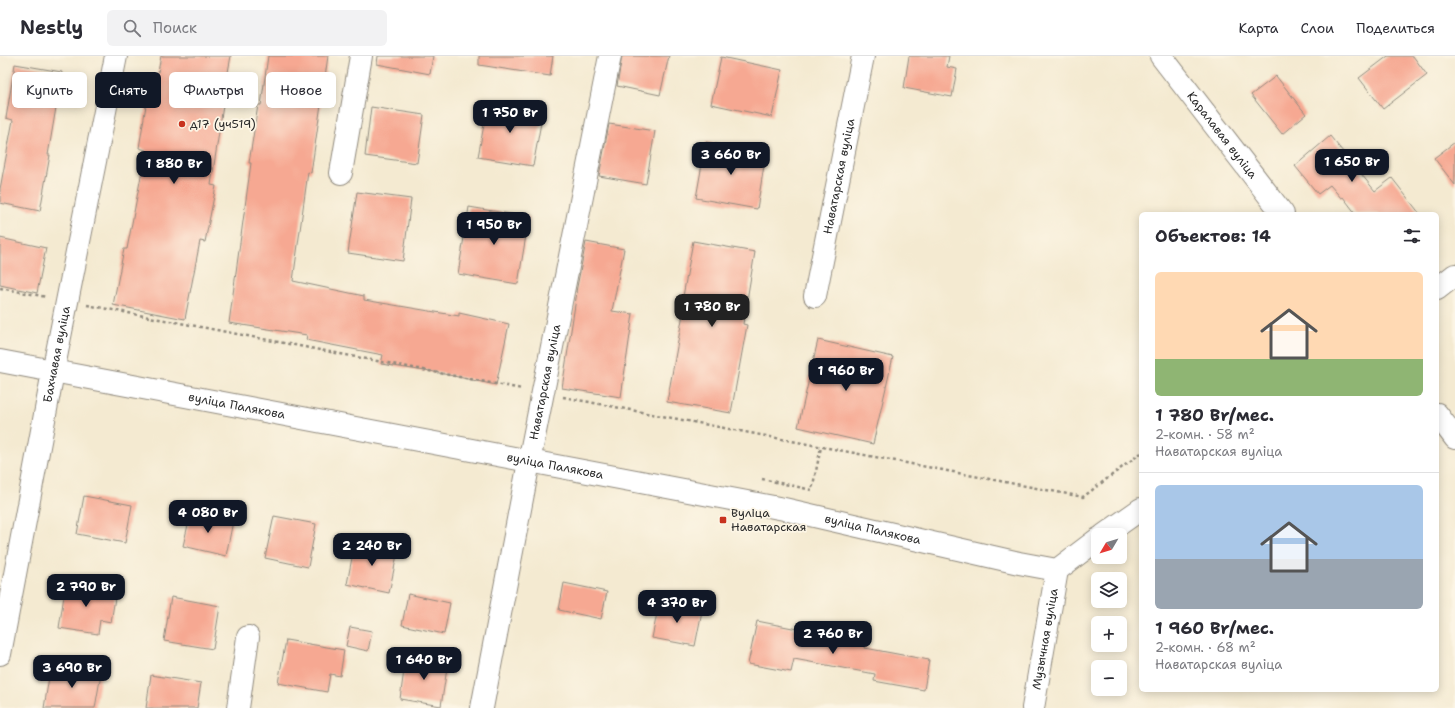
<!DOCTYPE html>
<html lang="ru">
<head>
<meta charset="utf-8">
<style>
	:root { --surface:#fff; --page:#f2f2f3; --text:#2b2b33; --muted:#7c7c81; --line:#e1e1e2; --accent:#111827 }
	body { margin:0; font-family:"Shantell Sans",sans-serif; background:var(--page); color:var(--text); height:100vh; display:flex; flex-direction:column; font-size:15px; white-space:nowrap }
	* { box-sizing:border-box; margin:0 }
	p { font-size:13px; color:var(--muted) }
	.icon { flex:none; width:22px; height:22px; fill:none; stroke:currentColor; stroke-width:2; stroke-linecap:round; stroke-linejoin:round }
	.map { position:relative; flex:1; overflow:hidden }
	.panel { position:absolute; left:1139px; top:156px; width:300px; height:480px; display:flex; flex-direction:column; background:var(--surface); border-radius:6px; box-shadow:0 2px 10px #0003 }
	.panel>* { flex:none }
	.hud { position:absolute; left:12px; top:16px; width:380px; height:36px; display:flex; gap:8px }
	.needle { width:26px; rotate:232deg }
	.fabs { position:absolute; left:1091px; top:472px; display:grid; gap:8px }
	.fabs a { display:grid; place-items:center; width:36px; height:36px; border-radius:6px; background:var(--surface); box-shadow:0 2px 10px #0003; font-size:20px }
	.price { position:absolute; translate:-50% -34px; padding:0 9px; border-radius:8px; background:var(--accent); color:#fff; font-size:13px; line-height:26px; filter:drop-shadow(0 1px 2px #0008) }
	.price::after { content:''; position:absolute; left:50%; top:24px; width:12px; height:9px; margin-left:-6px; background:inherit; clip-path:polygon(0 0,100% 0,50% 100%) }
	.price.active { background:#222; color:#fff }
	ul { padding:0; list-style:none }
	li { display:grid; align-content:center; gap:8px; height:212px; padding:0 16px }
	li+li { border-top:1px solid var(--line) }
	li span { display:grid; place-items:center; height:124px; border-radius:6px; color:#555 }
	li>.icon { margin-inline-start:auto }
	span .icon { width:72px; height:72px; fill:#fffc; stroke-width:1 }
	li b { font-size:17px }
	h2 { display:flex; justify-content:space-between; align-items:center; height:48px; padding:0 16px; font-size:17px }
	.tag { padding:0 14px; border-radius:6px; background:var(--surface); box-shadow:0 2px 10px #0003; font-size:14px; line-height:36px }
	.tag.active { background:var(--accent); color:#fff }
	header { display:flex; align-items:center; gap:24px; box-sizing:border-box; height:56px; padding:0 20px; background:var(--surface); border-bottom:1px solid var(--line) }
	header strong { font-size:19px }
	nav { display:flex; gap:22px; margin-inline-start:auto; font-size:14px }
	.search { width:280px; height:36px; background:var(--page); display:flex; align-items:center; gap:10px; box-sizing:border-box; padding:0 14px; border-radius:6px; color:var(--muted); font-size:15px }
	.map>svg:first-child { display:block }
</style>
</head>
<body>
<header>
<strong>Nestly</strong>
<div class="search"><svg class="icon" aria-label="search" viewBox="0 0 24 24"><circle cx="10" cy="10" r="6"/><path d="M15 15l6 6"/></svg>Поиск</div>
<nav><a>Карта</a><a>Слои</a><a>Поделиться</a></nav>
</header>
<div class="map">
<svg width="1455" height="652" viewBox="0 0 1455 652">
	<rect width="100%" height="100%" fill="#fcf5e5"/>
	<filter id="ink" filterUnits="userSpaceOnUse"><feTurbulence type="fractalNoise" baseFrequency=".025" numOctaves="2"/><feDisplacementMap in="SourceGraphic" scale="8" xChannelSelector="R" yChannelSelector="G"/><feConvolveMatrix kernelMatrix="1 2 1 2 8 2 1 2 1" color-interpolation-filters="sRGB"/></filter>
	<filter id="wash" filterUnits="userSpaceOnUse"><feTurbulence type="fractalNoise" baseFrequency=".012" numOctaves="4" result="noise"/><feDisplacementMap in="SourceGraphic" scale="16" xChannelSelector="R" yChannelSelector="G"/><feGaussianBlur stdDeviation="0.9" result="paint"/><feColorMatrix in="noise" values="0 0 0 0 0 0 0 0 0 0 0 0 0 0 0 0 0 1.4 0 .05"/><feComposite in="paint" operator="in"/></filter>
	<g filter="url(#wash)">
		<rect width="100%" height="100%" fill="#f4ead1"/>
		<g id="blocks">
			<path fill="#f6a892" d="M161,0H231L223,43H224L211,129L216,130L205,186L200,185L185,263L113,249L124,193H127L146,94L139,92L149,31L155,32Z
				M268,0H328L311,117L308,116L293,225L364,240V244L459,260V257L509,268L496,329L425,314V315L381,308L383,299L306,284L307,279L229,267L251,107H249L258,49H261Z
				M378,0H433L430,18L377,8Z
				M479,0H553L550,20L479,9Z
				M622,0H669L660,39L617,30Z
				M909,0H949L947,11L957,13L952,41L904,32Z
				M1388,0H1413L1427,19L1383,53L1359,22Z
				M721,1L782,14L772,61L711,48Z
				M15,8L62,16L48,99H50L40,155L0,147V133L13,64L6,62Z
				M1276,20L1306,58L1282,78L1251,39Z
				M488,47L543,56L533,110L478,101Z
				M371,51L424,59L417,107L365,100Z
				M609,68L655,75L646,128L599,120Z
				M1330,80L1375,135L1392,122L1420,158H1356L1343,141L1341,142L1330,129L1318,138L1295,110Z
				M706,86L766,97L757,153L696,142Z
				M1455,86V129L1434,102Z
				M357,136L411,143L403,205L348,197Z
				M469,151L529,161L518,228L458,218Z
				M0,182L46,192L37,237L0,229Z
				M693,185L755,196L743,268L747,269L731,357L667,346L685,247L682,246Z
				M586,186L624,193L612,255L633,258L621,341L562,332L577,236H576Z
				M818,284L893,301L873,388L798,371Z
				M84,440L132,449L125,487L77,478Z
				M191,456L233,465L226,500L183,490Z
				M274,460L316,468L308,511L265,502Z
				M355,486L398,494L389,537L347,528Z
				M66,527L116,536L111,566L100,564L98,578L59,572Z
				M564,527L607,536L601,563L559,554Z
				M408,538L450,547L444,578L402,569Z
				M171,541L220,550L213,593L164,585Z
				M659,547L702,555L695,590L652,582Z
				M757,565L823,578L824,575L867,582L865,592L929,604L924,634L874,625L875,618L794,603L791,616L748,608Z
				M350,571L372,575L368,595L346,590Z
				M286,584L344,594L340,620L330,618L327,636L278,627Z
				M406,600L448,606L441,650L400,643Z
				M51,609L101,618L95,652H44Z
				M151,619L201,627L197,652H146Z"/>
		</g>
	</g>
	<g filter="url(#ink)">
		<use href="#blocks" fill-opacity="0" stroke="#908a7e" stroke-width="1"/>
		<g fill="none" stroke-linecap="round" stroke-linejoin="round">
			<defs>
				<g id="minor">
					<path id="s1" d="M1161,0L1283,158"/>
					<path d="M341,117L361,0"/>
					<path d="M1437,233L1455,219"/>
					<path id="s2" d="M815,240L863,0"/>
					<path id="s3" d="M0,305L784,453L1019,507L1057,514L1098,483"/>
					<path d="M1437,358L1455,382"/>
					<path d="M1104,479L1141,453"/>
					<path id="s4" d="M0,598L53,316L116,0"/>
					<path d="M238,652L248,581"/>
					<path id="s5" d="M482,652L529,406L610,0"/>
					<path id="s6" d="M1033,652L1057,514"/>
				</g>
			</defs>
			<use href="#minor" stroke="#908a7e" stroke-width="24"/>
			<path stroke="#908a7e" stroke-width="2.5" stroke-dasharray="3 3" stroke-linecap="butt" d="M0,232L47,241
				M87,249L522,333
				M563,341L1083,441L1141,397
				M762,423L812,434L821,391"/>
			<use href="#minor" stroke="#fff" stroke-width="22"/>
		</g>
	</g>
	<g fill="#c8321e" stroke="#fcf5e5" stroke-width="1.5">
		<circle cx="182" cy="68" r="4"/>
		<rect x="719" y="460" width="8" height="8" rx="2"/>
	</g>
	<g text-anchor="middle" dominant-baseline="central" stroke-width="3.5" stroke-linejoin="round" paint-order="stroke">
		<g font-size="12" fill="#2b2b2b" stroke="#fcf5e5" text-anchor="start">
			<text x="190" y="68">д17 (уч519)</text>
			<text x="731" y="457">Вуліца<tspan x="731" dy="14">Наватарская</tspan></text>
		</g>
		<g font-size="12" fill="#2b2b2b" stroke="#fcf5e5">
			<text stroke="none"><textPath href="#s1" startOffset="100">Каралавая вуліца</textPath></text>
			<text stroke="none"><textPath href="#s2" startOffset="122">Наватарская вуліца</textPath></text>
			<text stroke="none"><textPath href="#s4" startOffset="305">Бахчавая вуліца</textPath></text>
			<text stroke="none"><textPath href="#s5" startOffset="332">Наватарская вуліца</textPath></text>
			<text stroke="none"><textPath href="#s3" startOffset="241">вуліца Палякова</textPath></text>
			<text stroke="none"><textPath href="#s3" startOffset="565">вуліца Палякова</textPath></text>
			<text stroke="none"><textPath href="#s3" startOffset="889">вуліца Палякова</textPath></text>
			<text stroke="none"><textPath href="#s6" startOffset="70">Музычная вуліца</textPath></text>
		</g>
	</g>
</svg>
<div class="fabs">
<a><svg class="needle" viewBox="-14 -14 28 28"><path d="M0-13l5 13h-10z" fill="#e53935"/><path d="M0 13l5-13h-10z" fill="#7c7c81"/></svg></a>
<a><svg class="icon" aria-label="layers" viewBox="0 0 24 24"><path d="M12 4l9 5-9 5-9-5zM3 14l9 5 9-5"/></svg></a>
<a>+</a>
<a>−</a>
</div>
<b class="price" style="left:510px;top:78px">1 750 Br</b>
<b class="price" style="left:731px;top:120px">3 660 Br</b>
<b class="price" style="left:1352px;top:127px">1 650 Br</b>
<b class="price" style="left:174px;top:129px">1 880 Br</b>
<b class="price" style="left:494px;top:190px">1 950 Br</b>
<b class="price active" style="left:712px;top:272px">1 780 Br</b>
<b class="price" style="left:846px;top:336px">1 960 Br</b>
<b class="price" style="left:208px;top:478px">4 080 Br</b>
<b class="price" style="left:372px;top:511px">2 240 Br</b>
<b class="price" style="left:86px;top:552px">2 790 Br</b>
<b class="price" style="left:677px;top:568px">4 370 Br</b>
<b class="price" style="left:833px;top:599px">2 760 Br</b>
<b class="price" style="left:424px;top:625px">1 640 Br</b>
<b class="price" style="left:72px;top:633px">3 690 Br</b>
<div class="hud">
<a class="tag">Купить</a>
<a class="tag active">Снять</a>
<a class="tag">Фильтры</a>
<a class="tag">Новое</a>
</div>
<section class="panel">
<h2>Объектов: 14<svg class="icon" aria-label="filters" viewBox="0 0 24 24"><path d="M4 7h16M4 17h16"/><circle cx="9" cy="7" r="2"/><circle cx="15" cy="17" r="2"/></svg></h2>
<ul>
<li><span style="background:linear-gradient(#ffd9b3 70%,#8fb573 0)"><svg class="icon" aria-label="home" viewBox="0 0 24 24"><path d="M3 11l9-7 9 7M6 9v11h12V9"/></svg></span><div><b>1 780 Br/мес.</b><p>2-комн. · 58 m²</p><p>Наватарская вуліца</p></div></li>
<li><span style="background:linear-gradient(#a9c7e8 60%,#9aa5b1 0)"><svg class="icon" aria-label="home" viewBox="0 0 24 24"><path d="M3 11l9-7 9 7M6 9v11h12V9"/></svg></span><div><b>1 960 Br/мес.</b><p>2-комн. · 68 m²</p><p>Наватарская вуліца</p></div></li>
</ul>
</section>
</div>
</body>
</html>
